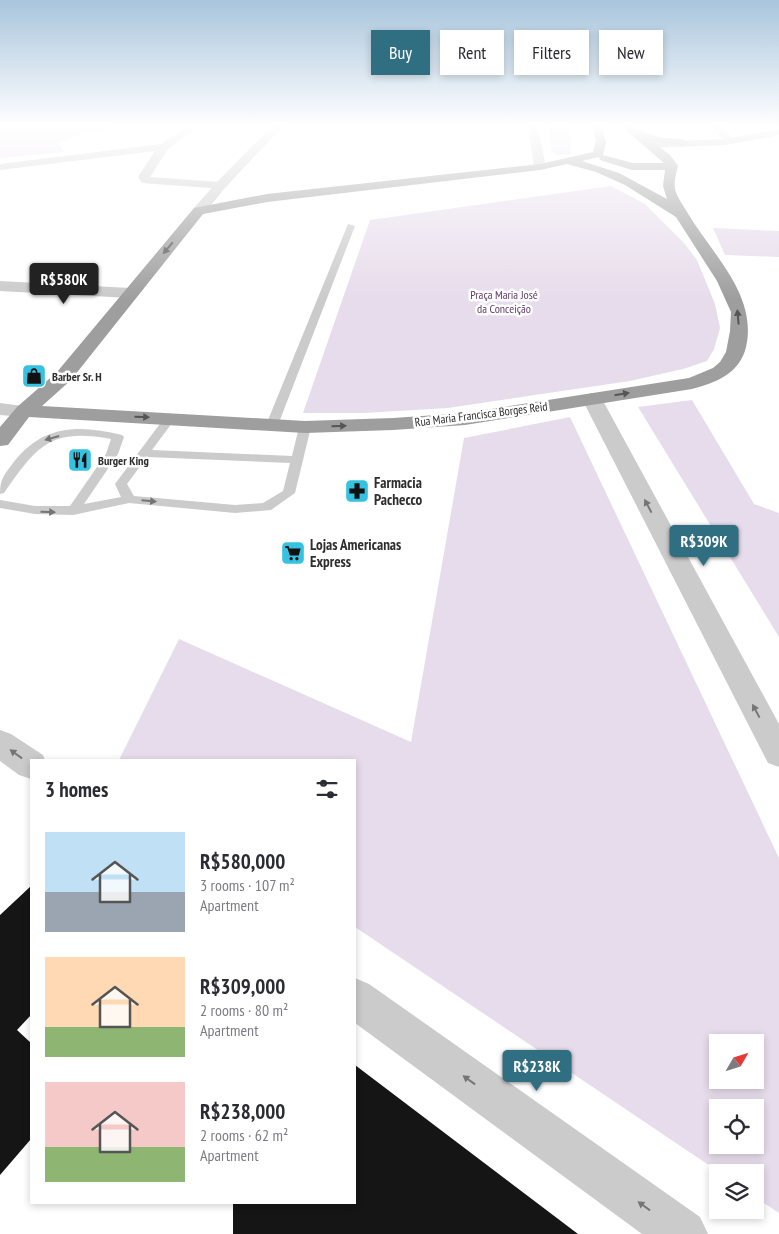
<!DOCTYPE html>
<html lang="en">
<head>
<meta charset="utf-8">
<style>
	:root { --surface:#fff; --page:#f2f2f3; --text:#2b2b33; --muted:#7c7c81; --accent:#306e81 }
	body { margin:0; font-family:"PT Sans Narrow",sans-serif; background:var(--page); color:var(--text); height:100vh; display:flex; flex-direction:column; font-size:19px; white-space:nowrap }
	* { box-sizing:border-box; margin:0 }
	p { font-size:16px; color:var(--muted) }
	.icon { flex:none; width:28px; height:28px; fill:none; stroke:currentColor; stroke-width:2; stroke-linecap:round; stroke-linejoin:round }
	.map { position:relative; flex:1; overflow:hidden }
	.panel { position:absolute; left:30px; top:759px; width:326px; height:445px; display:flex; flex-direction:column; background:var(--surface); border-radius:0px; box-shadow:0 2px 8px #0003 }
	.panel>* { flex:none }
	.guide { position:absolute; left:371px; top:30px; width:332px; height:45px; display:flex; gap:10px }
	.needle { width:32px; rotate:51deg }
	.controls { position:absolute; left:709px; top:1034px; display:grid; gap:10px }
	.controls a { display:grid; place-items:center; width:55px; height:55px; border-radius:0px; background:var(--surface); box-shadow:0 2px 8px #0003; font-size:25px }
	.price { position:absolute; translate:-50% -42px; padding:0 11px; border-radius:5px; background:var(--accent); color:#fff; font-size:16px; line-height:32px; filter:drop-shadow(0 1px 2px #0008) }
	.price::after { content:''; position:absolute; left:50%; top:30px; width:15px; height:11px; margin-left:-8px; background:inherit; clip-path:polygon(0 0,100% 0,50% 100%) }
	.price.selected { background:#222; color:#fff }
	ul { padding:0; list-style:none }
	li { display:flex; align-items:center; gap:15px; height:125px; padding:0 15px }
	li span { display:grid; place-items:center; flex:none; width:140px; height:100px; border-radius:0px; color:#555 }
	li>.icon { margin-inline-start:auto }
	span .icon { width:60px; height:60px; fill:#fffc; stroke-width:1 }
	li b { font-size:21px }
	h2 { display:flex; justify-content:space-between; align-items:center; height:60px; padding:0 15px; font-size:21px }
	.chip { padding:0 18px; border-radius:0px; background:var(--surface); box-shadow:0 2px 8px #0003; font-size:18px; line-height:45px }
	.chip.selected { background:var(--accent); color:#fff }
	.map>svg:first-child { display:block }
</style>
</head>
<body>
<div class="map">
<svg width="779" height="1234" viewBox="0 0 779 1234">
	<rect width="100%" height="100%" fill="#fff"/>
	<path fill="#e7dceb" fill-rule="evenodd" d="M0,126H118L83,133L58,143L64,152L0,158Z
		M549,126H570L571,154L557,155L551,150Z
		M611,186L645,204L684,243L697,260L715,304L720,328L714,349L707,361L683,369L630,381L448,408L364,413H303L370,220Z
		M713,228L779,231V257L725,255Z
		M692,400L754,504L779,513V637L638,407Z
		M570,417L779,858V1213L755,1197V1172H719L355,927V760H119L179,639L411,742L464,438ZM718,1042H755V1080H718ZM718,1108H755V1145H718Z"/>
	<path fill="#151515" d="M31,886V1015L17,1030L31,1043V1139L0,1175V915Z
		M355,1065L578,1234H233V1202H355Z"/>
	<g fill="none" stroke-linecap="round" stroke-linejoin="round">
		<path fill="#cbcbcb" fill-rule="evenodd" d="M348,224L355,226L278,425L276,427H268L266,425Z
			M169,416L175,419L152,450L292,456L299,427L305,424L309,425L311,427L295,493L271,510L235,513L129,503L73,515L35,514L0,508V500L35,506H70L106,454L111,439C50,428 37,446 4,493L0,494C0,479 4,475 13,463C42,425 78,424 122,435L124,437L118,454L84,504L121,497L115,484L165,417ZM147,457L290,463L283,491L263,503L235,505L134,496L127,484Z"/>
		<path fill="#cbcbcb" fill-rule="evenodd" d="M711,126H722L735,141L734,143H726Z
			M186,128L190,129L191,131L190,133L168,149L150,177L220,182L224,183L226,186L224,189L142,183L138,177L155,151L0,170V164L161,144Z
			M0,281L130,288L136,290L138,293L136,296L130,298L0,291Z
			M592,393L599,395L602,399L779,724V767L768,763L582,399L585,395Z
			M0,403L31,407L34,411L31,415L24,417L0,415Z
			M0,730L11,734L43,755L45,760H31V779L19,775L0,761Z
			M355,978L369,984L700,1217L708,1234H642L355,1023Z"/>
		<path fill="#cbcbcb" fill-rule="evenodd" d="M272,126H283L224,189L204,214H194L192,211L194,208L216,183Z
			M528,126H538L546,167L544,169L540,170L534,167Z"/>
		<path fill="#b8b8b8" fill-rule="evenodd" d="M779,129V135L725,145L650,148L645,145L650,142L725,139Z"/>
		<path fill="#9e9e9e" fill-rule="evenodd" d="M592,126H602L606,143L603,155L633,163H664L621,126C636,126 647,135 662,138C671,139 683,137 689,143L684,146L653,142L670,155L678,166C676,173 674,181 675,189C677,197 683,205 687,212C711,253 758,295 746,347C740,373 716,383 692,389L465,425L393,430L305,433L29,417L8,445L0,446V427L17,407L57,372L194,208L267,194L540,164L593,152L596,140ZM599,157L600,160L632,170H665L663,186L667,199L619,173L582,161ZM567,164L596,172L625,185L676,217L717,281L731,312L730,331L726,352L720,362L713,368L689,378L465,413L393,418L305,421L42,406L71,380L203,214L267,202L540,170Z"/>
	</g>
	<defs><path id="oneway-solid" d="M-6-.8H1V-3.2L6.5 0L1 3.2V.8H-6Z" transform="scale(1.25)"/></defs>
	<g fill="#555">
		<use href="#oneway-solid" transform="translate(168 248) rotate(130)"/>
		<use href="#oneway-solid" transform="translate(738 317) rotate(-95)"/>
		<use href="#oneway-solid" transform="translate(622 394) rotate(-9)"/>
		<use href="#oneway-solid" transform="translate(142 417) rotate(2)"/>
		<use href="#oneway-solid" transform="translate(339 426) rotate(-2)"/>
	</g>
	<g fill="#757575">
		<use href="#oneway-solid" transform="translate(52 438) rotate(164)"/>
		<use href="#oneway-solid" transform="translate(149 501) rotate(5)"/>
		<use href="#oneway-solid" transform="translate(648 506) rotate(-118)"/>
		<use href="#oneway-solid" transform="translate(48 512) rotate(1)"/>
		<use href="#oneway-solid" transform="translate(756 711) rotate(-118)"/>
		<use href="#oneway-solid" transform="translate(16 754) rotate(-144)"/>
		<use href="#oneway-solid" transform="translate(469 1080) rotate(-144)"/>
		<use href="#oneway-solid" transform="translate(644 1206) rotate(-144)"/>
	</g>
	<linearGradient id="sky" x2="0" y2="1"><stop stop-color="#a9c5dc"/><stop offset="0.42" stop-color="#fff"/><stop offset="1" stop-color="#fff" stop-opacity="0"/></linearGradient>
	<rect width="779" height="299" fill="url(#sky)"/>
	<defs>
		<symbol id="shop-square" viewBox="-11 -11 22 22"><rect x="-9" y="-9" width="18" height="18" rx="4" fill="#35c1e0" stroke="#fff"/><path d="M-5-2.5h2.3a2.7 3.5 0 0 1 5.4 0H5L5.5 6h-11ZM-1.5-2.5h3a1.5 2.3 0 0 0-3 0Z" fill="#111"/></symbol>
		<symbol id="restaurant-square" viewBox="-11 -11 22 22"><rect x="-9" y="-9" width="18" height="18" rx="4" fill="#35c1e0" stroke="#fff"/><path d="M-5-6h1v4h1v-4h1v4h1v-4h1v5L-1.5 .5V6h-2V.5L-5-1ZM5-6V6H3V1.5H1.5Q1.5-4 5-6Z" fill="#111"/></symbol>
		<symbol id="pharmacy-square" viewBox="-11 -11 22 22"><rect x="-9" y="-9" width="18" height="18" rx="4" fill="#35c1e0" stroke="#fff"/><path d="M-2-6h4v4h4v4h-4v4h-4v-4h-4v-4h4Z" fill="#111"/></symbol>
		<symbol id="supermarket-square" viewBox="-11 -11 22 22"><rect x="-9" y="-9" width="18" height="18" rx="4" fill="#35c1e0" stroke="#fff"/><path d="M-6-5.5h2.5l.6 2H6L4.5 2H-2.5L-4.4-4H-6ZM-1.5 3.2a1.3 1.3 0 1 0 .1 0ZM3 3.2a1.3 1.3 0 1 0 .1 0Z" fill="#111"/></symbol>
	</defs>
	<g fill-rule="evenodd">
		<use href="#shop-square" x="20" y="362" width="28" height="28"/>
		<use href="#restaurant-square" x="66" y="446" width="28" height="28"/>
		<use href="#pharmacy-square" x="343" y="477" width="28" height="28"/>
		<use href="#supermarket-square" x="279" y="539" width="28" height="28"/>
	</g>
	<g text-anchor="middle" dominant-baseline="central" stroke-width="5" stroke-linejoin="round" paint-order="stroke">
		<g font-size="12" fill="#5f3d69" stroke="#fff">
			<text x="504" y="294">Praça Maria José<tspan x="504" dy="14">da Conceição</tspan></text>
		</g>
		<g font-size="12" font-weight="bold" fill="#2e2e2e" stroke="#fff" text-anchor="start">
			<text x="52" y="376">Barber Sr. H</text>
			<text x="98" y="460">Burger King</text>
		</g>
		<g font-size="12" fill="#2e2e2e" stroke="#fff">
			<text transform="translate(481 414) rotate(-7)">Rua Maria Francisca Borges Reid</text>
		</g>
		<g font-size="15" font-weight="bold" fill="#2e2e2e" stroke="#fff" text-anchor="start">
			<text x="374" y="482">Farmacia<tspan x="374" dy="17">Pachecco</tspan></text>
			<text x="310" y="544">Lojas Americanas<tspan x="310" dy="17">Express</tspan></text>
		</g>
	</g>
</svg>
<div class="controls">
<a><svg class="needle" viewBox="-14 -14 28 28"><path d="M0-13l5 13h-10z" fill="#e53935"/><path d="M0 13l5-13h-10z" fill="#7c7c81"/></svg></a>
<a><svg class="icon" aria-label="locate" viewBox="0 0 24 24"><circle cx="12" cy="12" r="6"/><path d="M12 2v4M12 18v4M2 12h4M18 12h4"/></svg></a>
<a><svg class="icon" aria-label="layers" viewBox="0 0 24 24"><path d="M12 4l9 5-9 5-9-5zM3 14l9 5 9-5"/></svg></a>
</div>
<b class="price selected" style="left:64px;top:305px">R$580K</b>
<b class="price" style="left:704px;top:567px">R$309K</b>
<b class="price" style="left:537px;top:1092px">R$238K</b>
<div class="guide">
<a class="chip selected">Buy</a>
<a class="chip">Rent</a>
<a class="chip">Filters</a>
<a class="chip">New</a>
</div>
<section class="panel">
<h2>3 homes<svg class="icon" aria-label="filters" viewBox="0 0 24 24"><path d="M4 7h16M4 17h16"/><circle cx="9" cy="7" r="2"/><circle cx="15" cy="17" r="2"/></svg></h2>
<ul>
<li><span style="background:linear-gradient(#bfe0f5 60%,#9aa5b1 0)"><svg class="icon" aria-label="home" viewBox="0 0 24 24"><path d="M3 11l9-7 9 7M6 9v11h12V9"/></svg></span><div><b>R$580,000</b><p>3 rooms · 107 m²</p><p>Apartment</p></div></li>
<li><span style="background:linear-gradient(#ffd9b3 70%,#8fb573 0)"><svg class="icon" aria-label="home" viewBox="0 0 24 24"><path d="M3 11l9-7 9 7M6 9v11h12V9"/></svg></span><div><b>R$309,000</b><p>2 rooms · 80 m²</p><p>Apartment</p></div></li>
<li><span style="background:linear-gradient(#f6c9c9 65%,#8fb573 0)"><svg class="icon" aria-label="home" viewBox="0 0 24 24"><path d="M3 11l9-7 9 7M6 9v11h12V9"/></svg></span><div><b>R$238,000</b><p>2 rooms · 62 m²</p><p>Apartment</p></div></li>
</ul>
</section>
</div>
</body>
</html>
